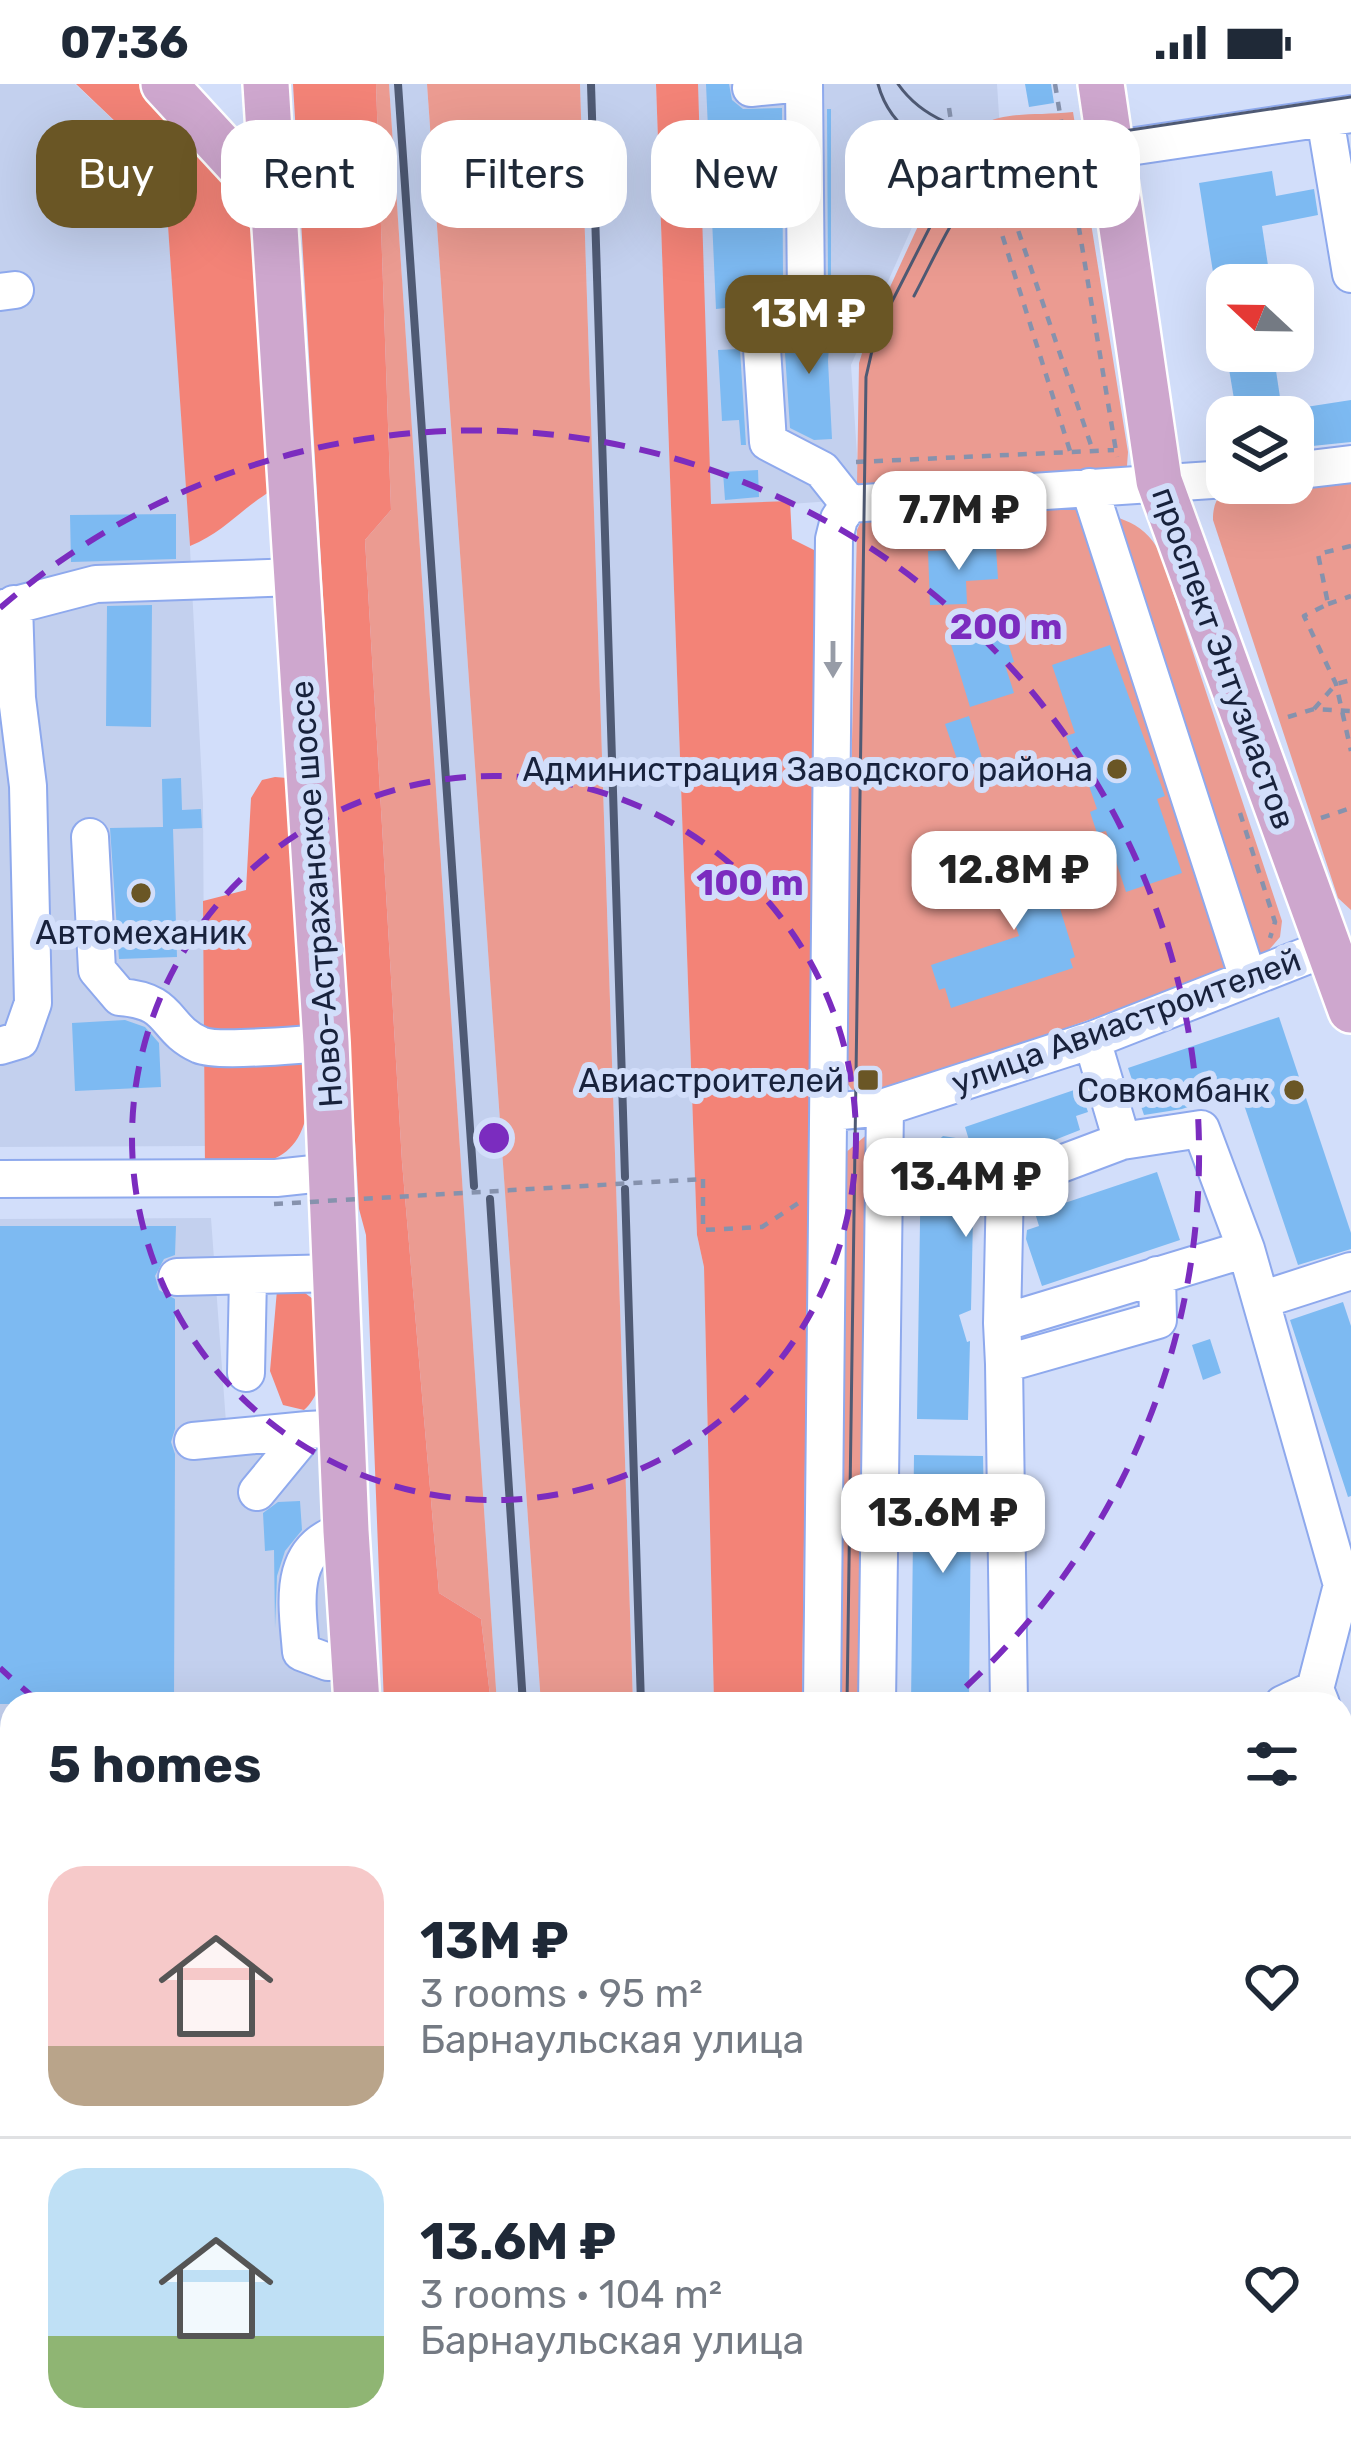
<!DOCTYPE html>
<html lang="en">
<head>
<meta charset="utf-8">
<style>
	:root { --surface:#fff; --page:#f2f2f3; --text:#1f2937; --muted:#747a83; --line:#e0e1e3; --accent:#6a5625 }
	body { margin:0; font-family:Rubik,sans-serif; background:var(--page); color:var(--text); height:100vh; display:flex; flex-direction:column; font-size:45px; white-space:nowrap }
	* { box-sizing:border-box; margin:0 }
	p { font-size:39px; color:var(--muted) }
	.icon { flex:none; width:66px; height:66px; fill:none; stroke:currentColor; stroke-width:2; stroke-linecap:round; stroke-linejoin:round }
	.map { position:relative; flex:1; overflow:hidden }
	.details { position:absolute; left:0px; top:1608px; width:1353px; height:771px; display:flex; flex-direction:column; background:var(--surface); border-radius:36px 36px 0 0; box-shadow:0 12px 48px #0002 }
	.details>* { flex:none }
	.hud { position:absolute; left:36px; top:36px; width:1281px; height:108px; display:flex; gap:24px }
	.needle { width:78px; rotate:292deg }
	.buttons { position:absolute; left:1206px; top:180px; display:grid; gap:24px }
	.buttons a { display:grid; place-items:center; width:108px; height:108px; border-radius:24px; background:var(--surface); box-shadow:0 12px 48px #0002; font-size:60px }
	.price { position:absolute; translate:-50% -102px; padding:0 27px; border-radius:24px; background:#fff; color:#222; font-size:39px; line-height:78px; filter:drop-shadow(0 3px 6px #0008) }
	.price::after { content:''; position:absolute; left:50%; top:72px; width:36px; height:27px; margin-left:-18px; background:inherit; clip-path:polygon(0 0,100% 0,50% 100%) }
	.price.selected { background:var(--accent); color:#fff }
	ul { padding:0; list-style:none }
	li { display:flex; align-items:center; gap:36px; height:300px; padding:0 48px }
	li+li { border-top:3px solid var(--line) }
	li span { display:grid; place-items:center; flex:none; width:336px; height:240px; border-radius:36px; color:#555 }
	li>.icon { margin-inline-start:auto }
	span .icon { width:144px; height:144px; fill:#fffc; stroke-width:1 }
	li b { font-size:51px }
	h2 { display:flex; justify-content:space-between; align-items:center; height:144px; padding:0 48px; font-size:51px }
	.chip { padding:0 42px; border-radius:36px; background:var(--surface); box-shadow:0 12px 48px #0002; font-size:42px; line-height:108px }
	.chip.selected { background:var(--accent); color:#fff }
	.status { display:flex; justify-content:space-between; align-items:center; height:84px; padding:0 60px; background:var(--surface); direction:ltr }
	.status svg { height:33px; fill:currentColor }
	.map>svg:first-child { display:block }
</style>
</head>
<body>
<div class="status"><b>07:36</b><svg viewBox="0 0 49 12"><path d="M0 12V9h3v3zM5 12V6h3v6zM10 12V3h3v9zM15 12V0h3v12zM26 1h20v11H26zM47 4h2v5h-2z"/></svg></div>
<div class="map">
<svg width="1351" height="2377" viewBox="0 0 1351 2377">
	<rect width="100%" height="100%" fill="#d2defa"/>
	<path fill="#c3d0ee" d="M0,0H75L164,84L188,425L203,719L205,1062L0,1063Z
		M389,0H427L541,1620H497Z
		M580,0H656L697,1151L704,1183L714,1620H633Z
		M680,0H997L1002,78L921,123L851,281L860,415L708,426Z
		M211,1134L228,1366L322,1358L338,1620H12V2367H262V2377H0V1135Z
		M626,2367H721L720,2377H625Z"/>
	<path fill="#eb9b91" d="M376,0H389L497,1620H491L481,1535L439,1509L402,1078L365,456L391,426Z
		M427,0H580L633,1620H541Z
		M1073,28L1128,368L1127,382L1116,389L857,400L859,279L867,253L948,77C983,20 1014,34 1073,28Z
		M1351,387V826L1338,814L1213,436C1212,389 1263,403 1295,399C1313,396 1332,391 1351,387Z
		M1075,425C1111,431 1143,434 1160,469L1282,837L1280,853L1262,874L884,1009L853,1007L844,995L857,446L863,433L874,429Z
		M870,1048L863,1620H837L844,1070Z"/>
	<path fill="#f38377" d="M76,0H143L249,121L271,407C239,426 226,447 190,462L164,84Z
		M293,0H376L391,426L365,456L402,1078L439,1509L481,1535L491,1620H384L366,1151L359,1125Z
		M656,0H698L711,420L790,417L792,455L816,467L802,1620H714L704,1183L697,1151Z
		M275,693L287,694L306,1033C293,1086 251,1080 205,1085L203,817L246,806L251,714L262,696Z
		M277,1206L305,1209L317,1218C319,1252 332,1302 304,1326L283,1321L270,1287Z
		M262,2367H362V2377H262Z"/>
	<path fill="#7dbaf2" d="M706,0H729L732,16L743,25L782,24L783,192L748,199L740,207L737,218L746,361H741L739,336L722,337L718,266L738,265L735,223L716,225Z
		M1025,0H1051L1054,19L1029,23Z
		M827,25H831V192H828Z
		M1272,87L1276,112L1314,105L1318,131L1262,142L1271,201H1215L1199,99Z
		M819,234H831L828,277L832,355L814,356L790,344L783,239Z
		M1226,267H1273L1283,333H1237Z
		M1351,316V358L1293,364V325Z
		M758,386L759,413L725,416L723,388Z
		M176,430V475L71,478L70,431Z
		M996,464L998,495L966,497L967,520L930,521L928,467Z
		M152,521L151,643L106,642L107,522Z
		M1002,540L1014,578L1005,581L1014,609L970,623L950,557Z
		M1110,561L1165,712L1157,715L1182,789L1126,808L1106,747L1097,749L1090,728L1097,725L1078,670L1073,671L1066,652L1075,649L1052,581Z
		M969,632L983,677L960,684L945,640Z
		M181,694L182,726L201,725L202,744L173,745L177,873L119,875L110,744L163,743L162,695Z
		M1037,750L1075,873L1070,875L1073,884L951,924L945,904L939,906L931,881L1019,852L991,766Z
		M1279,933L1351,1149V1165L1298,1181L1239,1006L1182,1025L1144,1031L1128,984Z
		M125,936L145,943L159,959L161,1003L75,1007L72,939Z
		M1080,1004L1088,1028L1076,1032L1080,1046L974,1088L971,1226L959,1231L967,1258L970,1257L968,1336L917,1335L921,1072L943,1052L969,1056L965,1043Z
		M1157,1088L1180,1156L1042,1202L1026,1155L1027,1146L1039,1142L1035,1129Z
		M0,1142H176L175,1171L164,1175L155,1192L159,1206L175,1215V1345L171,1358L175,1370L174,1620H0Z
		M1343,1218L1351,1242V1412L1348,1413L1290,1236Z
		M1210,1255L1221,1289L1203,1296L1192,1261Z
		M914,1371L983,1372L984,1423H971L969,1620H911Z
		M300,1417L302,1446L285,1467L277,1492L275,1544L274,1466L265,1467L263,1429L278,1418Z"/>
	<g fill="none" stroke-linecap="round" stroke-linejoin="round">
		<defs>
			<path id="minor" d="M804,0L806,216L759,218L768,358L822,386L849,420
				M751,4L792,0
				M1325,34L1351,190
				M1109,66L1351,30
				M0,208L15,206
				M1293,387L1351,380
				M1089,403L1248,894
				M849,420L1227,395
				M0,525L96,500L296,493
				M90,753L97,886L120,913C174,917 162,944 200,961C219,969 301,960 326,959
				M0,962L20,956L33,919L28,702L17,614L14,520
				M830,1028L885,1023L1092,956L1329,863
				M1122,1057L1201,1045L1246,1165L1342,1501L1315,1605L1321,1620
				M0,1095L276,1094L332,1088
				M1157,1191L1158,1236L1004,1280L1002,1239L1246,1165
				M177,1193L338,1189
				M1261,1216L1351,1187
				M1002,1239L1005,1101L1122,1057L1092,956
				M1004,1280L1009,1620
				M246,1289L248,1193
				M193,1357L308,1346
				M257,1408L308,1346L343,1344
				M346,1447C286,1463 297,1518 301,1568L328,1578L356,1576
				M822,1620L834,455L839,435L849,420
				M877,1620L885,1023
				M1283,1620L1315,1605
				M1341,1676L1351,1704
				M1341,2006L1351,2037
				M0,2079H12
				M1341,2217L1351,2209
				M1051,2367L1052,2377
				M29,2377V2367
				M812,2377L813,2367"/>
			<path id="major" d="M164,0L257,101L271,131
				M266,0L326,959L346,1447L357,1620
				M1101,0L1159,397L1351,926
				M379,2367L380,2377"/>
		</defs>
		<use href="#minor" stroke="#8ea9ed" stroke-width="40"/>
		<use href="#major" stroke="#fff" stroke-width="50"/>
		<path stroke="#8692ad" stroke-width="4.5" stroke-dasharray="9 9" stroke-linecap="butt" d="M1055,0L1117,373
			M949,24L957,77L989,109L1070,367
			M1001,96L1093,367
			M989,109L1016,84L1066,75
			M856,378L1114,366
			M1351,462L1318,470L1328,520L1304,532L1336,600L1351,667
			M1328,520L1351,512
			M1314,625L1336,600L1351,596
			M1288,633L1314,625L1351,627
			M1240,729L1275,838L1270,854
			M1321,734L1351,724
			M703,1095V1146L762,1143L800,1118"/>
		<use href="#minor" stroke="#fff" stroke-width="36"/>
		<use href="#major" stroke="#cea7ce" stroke-width="45"/>
		<path stroke="#4f5a74" stroke-width="3" d="M878,0C890,45 936,76 983,68
			M898,0C921,33 964,51 1004,49
			M1024,62L1351,13
			M914,212C950,144 964,97 1036,60
			M847,1620L866,293L876,249L961,82L988,58L1016,48
			M852,2377V2367"/>
		<path stroke="#4f5a74" stroke-width="8" d="M398,0L474,1102
			M591,0L625,1093
			M625,1105L641,1620
			M490,1115L523,1620
			M543,2377L544,2367
			M634,2377L635,2367"/>
		<path stroke="#8692ad" stroke-width="4.5" stroke-dasharray="9 9" stroke-linecap="butt" d="M274,1120L703,1095"/>
	</g>
	<defs><path id="oneway-solid" d="M-6-.8H1V-3.2L6.5 0L1 3.2V.8H-6Z" transform="scale(3)"/></defs>
	<use fill="#979ca7" href="#oneway-solid" transform="translate(833 575) rotate(90)"/>
	<g fill="none" stroke="#7b2cbf" stroke-width="6" stroke-dasharray="21 15">
		<circle cx="494" cy="1054" r="362"/>
		<path d="M38 1617A724 724 0 0 1 0 1584M0 524A724 724 0 1 1 950 1617"/>
	</g>
	<g fill="#6a5625" stroke="#d2defa" stroke-width="4.5">
		<circle cx="1117" cy="685" r="12"/>
		<circle cx="141" cy="809" r="12"/>
		<rect x="856" y="984" width="24" height="24" rx="6"/>
		<circle cx="1294" cy="1006" r="12"/>
	</g>
	<g text-anchor="middle" dominant-baseline="central" stroke-width="12" stroke-linejoin="round" paint-order="stroke">
		<g font-size="33" fill="#18223c" stroke="#d2defa">
			<text transform="translate(1224 574) rotate(70)">проспект Энтузиастов</text>
			<text transform="translate(316 810) rotate(-94)">Ново-Астраханское шоссе</text>
			<text transform="translate(1126 937) rotate(-20)">улица Авиастроителей</text>
		</g>
		<g font-size="33" fill="#18223c" stroke="#d2defa" text-anchor="end">
			<text x="1093" y="685">Администрация Заводского района</text>
			<text x="141" y="848" text-anchor="middle">Автомеханик</text>
			<text x="844" y="996">Авиастроителей</text>
			<text x="1270" y="1006">Совкомбанк</text>
		</g>
	</g>
	<circle cx="494" cy="1054" r="18" fill="#7b2cbf" stroke="#d2defa" stroke-width="6"/>
	<g font-size="36" text-anchor="middle" font-weight="bold" fill="#7b2cbf" stroke="#d2defa" stroke-width="12" stroke-linejoin="round" paint-order="stroke">
		<text x="1006" y="555">200 m</text>
		<text x="750" y="811">100 m</text>
	</g>
</svg>
<div class="buttons">
<a><svg class="needle" viewBox="-14 -14 28 28"><path d="M0-13l5 13h-10z" fill="#e53935"/><path d="M0 13l5-13h-10z" fill="#747a83"/></svg></a>
<a><svg class="icon" aria-label="layers" viewBox="0 0 24 24"><path d="M12 4l9 5-9 5-9-5zM3 14l9 5 9-5"/></svg></a>
</div>
<b class="price selected" style="left:809px;top:293px">13M ₽</b>
<b class="price" style="left:959px;top:489px">7.7M ₽</b>
<b class="price" style="left:1014px;top:849px">12.8M ₽</b>
<b class="price" style="left:966px;top:1156px">13.4M ₽</b>
<b class="price" style="left:943px;top:1492px">13.6M ₽</b>
<div class="hud">
<a class="chip selected">Buy</a>
<a class="chip">Rent</a>
<a class="chip">Filters</a>
<a class="chip">New</a>
<a class="chip">Apartment</a>
</div>
<section class="details">
<h2>5 homes<svg class="icon" aria-label="filters" viewBox="0 0 24 24"><path d="M4 7h16M4 17h16"/><circle cx="9" cy="7" r="2"/><circle cx="15" cy="17" r="2"/></svg></h2>
<ul>
<li><span style="background:linear-gradient(#f6c9c9 75%,#b9a48a 0)"><svg class="icon" aria-label="home" viewBox="0 0 24 24"><path d="M3 11l9-7 9 7M6 9v11h12V9"/></svg></span><div><b>13M ₽</b><p>3 rooms · 95 m²</p><p>Барнаульская улица</p></div><svg class="icon" aria-label="heart" viewBox="0 0 24 24"><path d="M12 20l-8-8c-3-5 5-10 8-4 3-6 11-1 8 4z"/></svg></li>
<li><span style="background:linear-gradient(#bfe0f5 70%,#8fb573 0)"><svg class="icon" aria-label="home" viewBox="0 0 24 24"><path d="M3 11l9-7 9 7M6 9v11h12V9"/></svg></span><div><b>13.6M ₽</b><p>3 rooms · 104 m²</p><p>Барнаульская улица</p></div><svg class="icon" aria-label="heart" viewBox="0 0 24 24"><path d="M12 20l-8-8c-3-5 5-10 8-4 3-6 11-1 8 4z"/></svg></li>
</ul>
</section>
</div>
</body>
</html>
